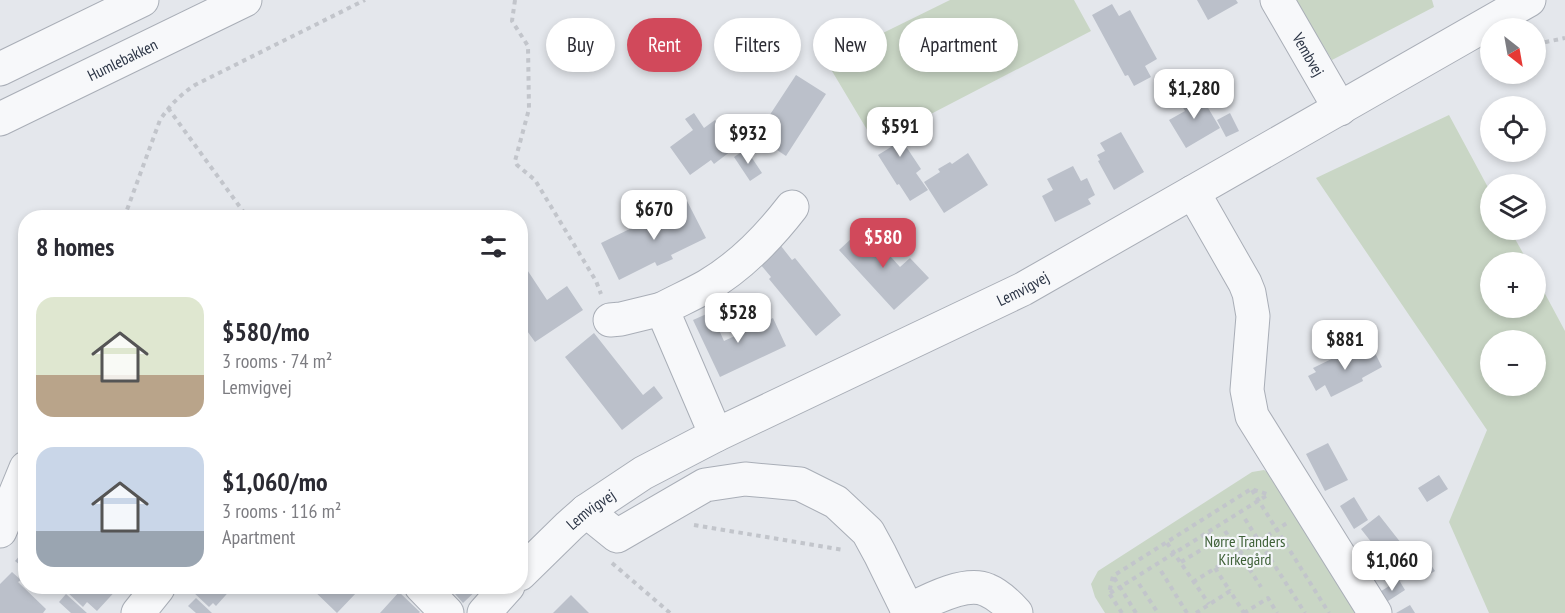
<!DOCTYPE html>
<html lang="en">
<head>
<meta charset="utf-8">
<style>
	:root { --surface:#fff; --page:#f7f7f7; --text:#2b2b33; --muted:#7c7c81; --accent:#d1495b }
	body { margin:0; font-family:"PT Sans Narrow",sans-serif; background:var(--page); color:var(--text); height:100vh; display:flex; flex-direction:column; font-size:22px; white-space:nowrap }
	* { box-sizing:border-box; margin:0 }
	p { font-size:20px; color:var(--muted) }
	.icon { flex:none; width:33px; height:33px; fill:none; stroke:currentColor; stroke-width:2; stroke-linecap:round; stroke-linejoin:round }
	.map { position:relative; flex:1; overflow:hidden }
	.side { position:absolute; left:18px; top:210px; width:510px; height:384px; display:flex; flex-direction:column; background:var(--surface); border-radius:24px; box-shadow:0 3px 9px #0003 }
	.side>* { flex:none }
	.hud { position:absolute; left:546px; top:18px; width:570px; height:54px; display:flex; gap:12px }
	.needle { width:39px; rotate:149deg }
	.controls { position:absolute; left:1480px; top:18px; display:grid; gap:12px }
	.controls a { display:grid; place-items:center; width:66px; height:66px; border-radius:50%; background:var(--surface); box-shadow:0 3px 9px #0003; font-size:30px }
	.price { position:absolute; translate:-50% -51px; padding:0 14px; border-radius:12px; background:#fff; color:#222; font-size:20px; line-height:39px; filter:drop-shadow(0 2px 3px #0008) }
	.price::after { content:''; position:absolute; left:50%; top:36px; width:18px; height:14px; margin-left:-9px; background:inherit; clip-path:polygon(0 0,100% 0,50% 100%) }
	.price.current { background:var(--accent); color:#fff }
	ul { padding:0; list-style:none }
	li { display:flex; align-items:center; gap:18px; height:150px; padding:0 18px }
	li span { display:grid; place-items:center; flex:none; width:168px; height:120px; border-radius:18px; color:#555 }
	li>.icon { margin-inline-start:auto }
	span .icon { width:72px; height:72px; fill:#fffc; stroke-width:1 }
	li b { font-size:26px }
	h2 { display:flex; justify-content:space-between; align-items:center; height:72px; padding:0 18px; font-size:26px }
	.tag { padding:0 21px; border-radius:27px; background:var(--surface); box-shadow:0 3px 9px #0003; font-size:21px; line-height:54px }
	.tag.current { background:var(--accent); color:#fff }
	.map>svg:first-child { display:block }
</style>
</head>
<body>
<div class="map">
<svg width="1565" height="613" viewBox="0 0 1565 613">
	<rect width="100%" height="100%" fill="#e4e7ec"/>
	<path fill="#c9d6c5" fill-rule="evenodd" d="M950,0H1074L1091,31L875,143L826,61Z
		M1295,0H1432L1434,7L1332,60Z
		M1449,115L1491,193V230H1510L1528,262H1491V308H1536V277L1565,331V613H1489L1449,522L1487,430L1316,178ZM1491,340H1536V386H1491Z
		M1264,470L1275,478L1356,613H1105L1095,597L1091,584L1098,571L1252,472Z"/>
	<path fill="#bbc0ca" d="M1197,0H1236L1238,3L1208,20Z
		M1112,4L1119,16L1130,10L1157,59L1145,66L1151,77L1134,86L1128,75L1125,76L1092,15Z
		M796,75L826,94L786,156L756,136Z
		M1198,91L1220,128L1186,148L1169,120L1185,111L1179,101Z
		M894,112L910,137L903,142L921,169L916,173L928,190L910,201L899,184L897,185L878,155L891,147L876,123Z
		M694,113L704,128L715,120L735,148L714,164L711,160L690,175L670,147L693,130L685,119Z
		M1230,113L1239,131L1226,137L1217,120Z
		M1121,132L1144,172L1114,190L1098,161L1100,160L1097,155L1105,151L1100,143Z
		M746,149L762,173L750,181L734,157Z
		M968,153L988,185L944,213L924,182L940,172L938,169L950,162L952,164Z
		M1073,166L1081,181L1087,178L1095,195L1088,199L1091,204L1055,222L1042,196L1053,190L1047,179Z
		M687,201L706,238L671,255L673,259L657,266L655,262L619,280L601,243Z
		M864,227L900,267L910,258L929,278L894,310L839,250Z
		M781,246L792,260L795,258L841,315L816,336L769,279L771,277L760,264Z
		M520,259L547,300L567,286L583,310L535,342L520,321Z
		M711,312L724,341L773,318L786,346L720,377L693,320Z
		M594,333L643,395L654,386L663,398L622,430L565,357Z
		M1371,345L1382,367L1362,378L1363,381L1331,397L1325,385L1316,391L1308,376L1316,372L1313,368L1348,351L1350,356Z
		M1328,443L1348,480L1325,491L1306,454Z
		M1439,475L1448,489L1427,502L1418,488Z
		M1354,497L1368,520L1354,529L1340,506Z
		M1379,515L1401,543L1383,557L1361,529Z
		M22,553L26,556V570L15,561Z
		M1429,562L1435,571L1425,577L1419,568Z
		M12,572L21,580L18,582L46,609L43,613H0V584Z
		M1399,580L1405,590L1385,603L1378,593Z
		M71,586H120L97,611L87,602L83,607L66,591Z
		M196,586H234L216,606L213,603L209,607L192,591Z
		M309,586H351L357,592L337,613Z
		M448,586H481L463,603Z
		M399,592L420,612L419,613H380Z
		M66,594L87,613H71L59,602Z
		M571,595L589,613H553Z
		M196,598L212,613H196L188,606Z
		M1410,605L1415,613H1396Z"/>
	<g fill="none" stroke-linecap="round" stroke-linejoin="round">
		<defs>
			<g id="minor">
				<path id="s1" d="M1277,0L1340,109"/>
				<path d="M0,69L142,0"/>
				<path id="s2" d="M0,119L245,0"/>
				<path d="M1193,192L1245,283L1249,293L1253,316L1247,390L1252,416L1375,613"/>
				<path d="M610,320L621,319L662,309"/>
				<path d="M716,435L662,309C677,301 693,294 707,286C741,266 768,238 792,207"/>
				<path d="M586,511L617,536L705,485L745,479L800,484L836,502L868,532L880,554L909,613"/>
				<path d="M0,531L26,468"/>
				<path id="s3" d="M520,574L569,526L586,511L643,473L716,435L1023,289L1529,0"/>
				<path d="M421,586L447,613"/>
				<path d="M907,611C927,601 966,580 987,590C999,595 1008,604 1016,613"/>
				<path d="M138,613L158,588L156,586"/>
				<path d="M484,613L508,586"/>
			</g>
		</defs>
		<use href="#minor" stroke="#a9aeb7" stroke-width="35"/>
		<path stroke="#c2c5cb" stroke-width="4" stroke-dasharray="4.5 4.5" stroke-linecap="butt" d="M515,0L512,21L528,46L529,109L515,161L517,165L535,180L596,281L601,294
			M1536,44L1565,38
			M168,108L248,218
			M124,218L160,120C170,105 180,95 195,85L365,0
			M1252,490L1329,613
			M1245,519L1259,541L1287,523
			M694,525L844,550
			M1225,531L1261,587
			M1167,543L1209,604
			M1181,562L1214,542L1208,532
			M612,563L670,613
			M1215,568L1230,591
			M1161,571L1187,613
			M1193,582L1259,541L1305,613
			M1139,584L1158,613
			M1110,593L1120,587L1113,576
			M1122,613L1109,593L1113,576L1251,489L1267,494
			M1136,613L1120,587L1269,494
			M1196,613L1230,591L1244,613
			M1244,613L1268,598L1277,613"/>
		<use href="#minor" stroke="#f7f8fa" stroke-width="33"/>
	</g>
	<g text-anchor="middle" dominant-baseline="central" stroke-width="4.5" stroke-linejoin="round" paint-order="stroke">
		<g font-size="16" fill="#2b3445" stroke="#f4f6f9">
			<text stroke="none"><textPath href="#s1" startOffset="63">Vembvej</textPath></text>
			<text stroke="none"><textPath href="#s2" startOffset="136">Humlebakken</textPath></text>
			<text stroke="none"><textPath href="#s3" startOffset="582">Lemvigvej</textPath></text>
			<text stroke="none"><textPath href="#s3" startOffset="96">Lemvigvej</textPath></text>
		</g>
		<g font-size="16" fill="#3f6138" stroke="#f4f6f9">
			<text x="1245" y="541">Nørre Tranders<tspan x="1245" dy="18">Kirkegård</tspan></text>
		</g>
	</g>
</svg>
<div class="controls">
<a><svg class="needle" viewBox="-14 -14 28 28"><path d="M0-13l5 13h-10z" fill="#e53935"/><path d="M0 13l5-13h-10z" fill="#7c7c81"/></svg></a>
<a><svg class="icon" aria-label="locate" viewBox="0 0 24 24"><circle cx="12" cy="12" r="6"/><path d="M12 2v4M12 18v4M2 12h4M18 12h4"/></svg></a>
<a><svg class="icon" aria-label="layers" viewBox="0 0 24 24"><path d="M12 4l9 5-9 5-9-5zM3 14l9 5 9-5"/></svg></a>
<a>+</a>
<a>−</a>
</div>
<b class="price" style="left:1194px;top:120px">$1,280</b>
<b class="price" style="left:900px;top:158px">$591</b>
<b class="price" style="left:748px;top:165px">$932</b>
<b class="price" style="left:654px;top:241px">$670</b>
<b class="price current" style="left:883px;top:269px">$580</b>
<b class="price" style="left:738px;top:344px">$528</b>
<b class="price" style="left:1345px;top:371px">$881</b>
<b class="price" style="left:1392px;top:592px">$1,060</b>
<div class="hud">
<a class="tag">Buy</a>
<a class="tag current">Rent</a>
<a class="tag">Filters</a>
<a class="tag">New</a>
<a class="tag">Apartment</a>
</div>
<section class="side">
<h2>8 homes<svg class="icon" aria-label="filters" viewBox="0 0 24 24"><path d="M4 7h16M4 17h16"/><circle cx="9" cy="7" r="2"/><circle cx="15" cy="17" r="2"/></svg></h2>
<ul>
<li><span style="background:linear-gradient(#dfe7d0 65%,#b9a48a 0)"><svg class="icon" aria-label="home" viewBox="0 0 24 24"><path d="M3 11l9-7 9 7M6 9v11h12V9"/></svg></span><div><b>$580/mo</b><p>3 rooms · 74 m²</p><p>Lemvigvej</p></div></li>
<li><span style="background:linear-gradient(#c9d6e8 70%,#9aa5b1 0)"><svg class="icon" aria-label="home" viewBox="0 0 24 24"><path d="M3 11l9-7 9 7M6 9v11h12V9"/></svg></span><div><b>$1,060/mo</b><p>3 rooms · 116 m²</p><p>Apartment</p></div></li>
</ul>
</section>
</div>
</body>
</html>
